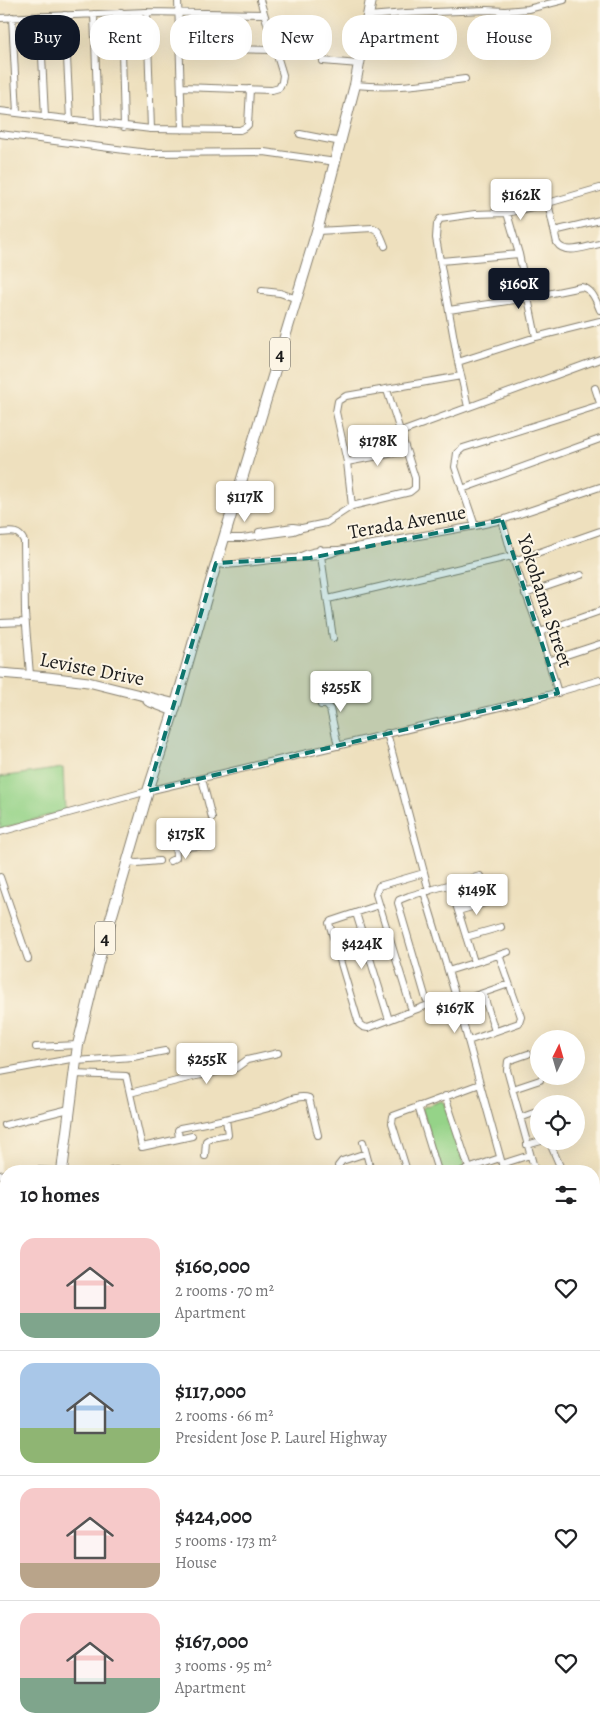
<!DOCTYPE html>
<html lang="en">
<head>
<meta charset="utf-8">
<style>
	:root { --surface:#fff; --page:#f6f6f6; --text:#202124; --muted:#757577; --line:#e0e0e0; --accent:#111827 }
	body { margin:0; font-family:Alegreya,serif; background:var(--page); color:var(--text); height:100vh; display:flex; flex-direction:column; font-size:19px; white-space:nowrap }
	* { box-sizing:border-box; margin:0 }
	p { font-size:16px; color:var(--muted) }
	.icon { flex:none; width:28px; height:28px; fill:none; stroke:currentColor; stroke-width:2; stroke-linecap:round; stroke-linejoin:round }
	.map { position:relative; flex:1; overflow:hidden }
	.drawer { position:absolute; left:0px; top:1165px; width:600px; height:570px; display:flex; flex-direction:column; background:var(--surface); border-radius:20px 20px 0 0; box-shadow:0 5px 20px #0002 }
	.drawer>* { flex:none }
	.top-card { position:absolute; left:15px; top:15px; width:570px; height:45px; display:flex; gap:10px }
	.needle { width:32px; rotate:5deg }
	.fabs { position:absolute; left:530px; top:1030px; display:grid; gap:10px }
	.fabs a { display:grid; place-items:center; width:55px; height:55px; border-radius:50%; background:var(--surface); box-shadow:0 5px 20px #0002; font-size:25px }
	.price { position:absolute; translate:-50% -42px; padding:0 11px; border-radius:5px; background:#fff; color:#222; font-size:16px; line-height:32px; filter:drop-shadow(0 1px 2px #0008) }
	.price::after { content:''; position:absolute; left:50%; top:30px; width:15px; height:11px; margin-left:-8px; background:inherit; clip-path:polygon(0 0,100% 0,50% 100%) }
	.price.active { background:var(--accent); color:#fff }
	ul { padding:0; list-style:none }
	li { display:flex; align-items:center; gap:15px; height:125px; padding:0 20px }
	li+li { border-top:1px solid var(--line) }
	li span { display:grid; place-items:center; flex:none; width:140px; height:100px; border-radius:15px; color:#555 }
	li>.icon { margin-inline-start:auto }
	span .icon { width:60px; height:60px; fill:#fffc; stroke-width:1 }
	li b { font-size:21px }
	h2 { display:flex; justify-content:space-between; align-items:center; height:60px; padding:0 20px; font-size:21px }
	.tag { padding:0 18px; border-radius:20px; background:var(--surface); box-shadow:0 5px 20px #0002; font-size:18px; line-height:45px }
	.tag.active { background:var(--accent); color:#fff }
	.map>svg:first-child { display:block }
</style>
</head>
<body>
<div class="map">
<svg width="600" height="1735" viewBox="0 0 600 1735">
	<rect width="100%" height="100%" fill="#fcf5e5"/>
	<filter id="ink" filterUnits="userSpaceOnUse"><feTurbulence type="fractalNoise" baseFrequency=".02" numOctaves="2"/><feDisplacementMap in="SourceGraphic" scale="10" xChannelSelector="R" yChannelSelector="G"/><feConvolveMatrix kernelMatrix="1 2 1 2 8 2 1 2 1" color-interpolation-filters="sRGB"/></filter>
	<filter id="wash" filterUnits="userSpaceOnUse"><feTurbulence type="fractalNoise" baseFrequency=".0096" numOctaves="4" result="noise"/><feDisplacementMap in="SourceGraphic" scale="20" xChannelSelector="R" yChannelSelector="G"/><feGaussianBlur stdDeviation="1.12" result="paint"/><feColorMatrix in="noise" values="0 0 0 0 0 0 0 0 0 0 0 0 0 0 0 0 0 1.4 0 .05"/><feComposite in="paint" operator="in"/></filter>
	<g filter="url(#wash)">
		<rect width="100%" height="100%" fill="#eee0be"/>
		<path fill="#95d388" stroke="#587852" d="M63,768L65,811L0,829V777Z
			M441,1101L445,1103L464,1165L463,1168L452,1171H442L422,1109L424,1107Z
			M20,1729H84L45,1735H23Z"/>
	</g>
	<g filter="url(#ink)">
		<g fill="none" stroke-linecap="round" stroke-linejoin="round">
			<defs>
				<path id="minor" d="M178,0L182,130
					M501,11L502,39
					M121,12L124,127
					M147,12L151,129
					M94,14L98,123
					M65,15L70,120
					M40,16L45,117
					M368,16L406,13L487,10L505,11L528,9L564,0
					M12,17L17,113
					M0,18L147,12L264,14
					M180,48L275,50
					M323,61L359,64
					M355,85C394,89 426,84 465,79
					M181,87L272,90L279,88L282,82L283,75L260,0
					M0,111L151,129L240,130L246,127L248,125L250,89
					M0,134L148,153L264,152L336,162
					M300,134L341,142
					M548,203L557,243C565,256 587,246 600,244
					M507,213L519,254L536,337
					M317,231L373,228C380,230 382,239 385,246
					M554,231L600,220
					M441,261L519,254
					M262,291L280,293L297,299
					M449,310L528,298L581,287C593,289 596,301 600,310
					M458,362L536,337L600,321
					M595,388L600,403
					M468,407L458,362L436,238L437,224L440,219L475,214L507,213L548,203L600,188
					M401,432L600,359
					M347,462L405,451
					M462,489L600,439
					M352,506L347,462L336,412L338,401L346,396L461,376
					M502,520L512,556L540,632L558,693
					M475,526L455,467L457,453L463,448L600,405
					M259,532L293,527L301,528
					M0,533C10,532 19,530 24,541L25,613L30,675
					M224,538H242L294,531L302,528L326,523L352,506L410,492L415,488V478L387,390
					M320,549L333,638
					M299,557C312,550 323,550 338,550
					M514,561L600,531
					M216,563L225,565C249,563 273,559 297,558C312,556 325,558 339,550L475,526L502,520L600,487
					M525,594L581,575
					M328,599L512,556
					M0,623L25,622
					M540,632L600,611
					M548,661L600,644
					M321,705H326L330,709L338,746
					M387,733L429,891
					M202,779L212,818
					M0,832L148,791L534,699L600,680
					M175,848L199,846
					M170,861L176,858L175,841
					M127,862L137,863L159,861
					M424,873L379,886L376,894L412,1011L431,1004
					M0,877L28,959
					M450,885L474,962
					M424,892L456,997L504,1171
					M379,905L331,921L329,923L359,1024L363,1027L368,1028L412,1011
					M458,911L489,902
					M356,913L389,1020
					M466,937L501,927
					M448,971L508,952
					M483,993L495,1031
					M456,997L431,1004L426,999L398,903L399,900L409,896L480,876
					M457,1002L509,984
					M468,1041L519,1023L521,1017L519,1011L499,955
					M36,1047L78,1045
					M528,1054L508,1061L507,1070L535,1171
					M76,1061L133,1057L165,1051
					M0,1072L76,1058
					M74,1074L126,1076L142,1147L192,1136
					M513,1089L540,1080
					M130,1093L196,1076L236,1068L247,1060L278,1053
					M445,1096L470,1171
					M418,1106L438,1171
					M520,1118L539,1111
					M5,1125L69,1109
					M179,1139L178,1130L180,1128C212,1122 244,1116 275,1106C285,1102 299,1094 309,1098L318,1135
					M549,1141L562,1171
					M363,1142L371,1171
					M527,1145L541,1141
					M205,1156L206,1141L211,1138L228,1135L226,1119
					M502,1164L530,1155
					M17,1171L35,1170L54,1171
					M111,1171L116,1170
					M340,1171L338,1166L342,1161L366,1153
					M407,1171L392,1123L393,1116L480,1084
					M462,1171L500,1158
					M0,1175L6,1174
					M594,1231L600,1252
					M0,1277L6,1278
					M594,1290L600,1288
					M0,1322H6
					M594,1341L600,1339
					M594,1381L600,1408
					M594,1439L600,1438
					M594,1478L600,1476
					M0,1499H6
					M594,1516L600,1514
					M594,1550L600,1548"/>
				<path id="secondary" d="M0,673L48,677L88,682L176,704
					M148,701L174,711"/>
				<path id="primary" d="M62,1171L78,1045L98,963L149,788L176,704L208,591L317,231L355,85L371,0
					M594,1595L600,1594
					M8,1729L9,1735
					M85,1735L110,1729"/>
			</defs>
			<use href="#minor" stroke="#857e6d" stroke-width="8"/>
			<use href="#secondary" stroke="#857e6d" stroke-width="11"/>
			<use href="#primary" stroke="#857e6d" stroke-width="12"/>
			<use href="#minor" stroke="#fff" stroke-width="6"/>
			<use href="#secondary" stroke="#fff" stroke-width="9"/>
			<use href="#primary" stroke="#fff" stroke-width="10"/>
		</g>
	</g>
	<path fill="#0f766e" fill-opacity="0.2" stroke="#0f766e" stroke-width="4" stroke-dasharray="10 6" stroke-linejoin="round" d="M502,520L558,693L148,791L216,563L310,558Z"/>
	<g text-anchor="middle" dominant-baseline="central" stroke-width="4" stroke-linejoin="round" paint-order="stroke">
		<g fill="#fcf5e5" stroke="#5f5d58" stroke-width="1">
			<rect x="270" y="337.5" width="20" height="33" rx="4"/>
			<rect x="95" y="921.5" width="20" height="33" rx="4"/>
		</g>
		<g font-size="19" font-weight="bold" fill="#1c1c1c">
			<text x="280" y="354">4</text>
			<text x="105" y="938">4</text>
		</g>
		<g font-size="20" fill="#1c1c1c" stroke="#fcf5e5">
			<text transform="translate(407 522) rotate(-10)">Terada Avenue</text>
			<text transform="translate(545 601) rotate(72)">Yokohama Street</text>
			<text transform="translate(92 669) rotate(11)">Leviste Drive</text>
		</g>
	</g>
</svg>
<div class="fabs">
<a><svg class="needle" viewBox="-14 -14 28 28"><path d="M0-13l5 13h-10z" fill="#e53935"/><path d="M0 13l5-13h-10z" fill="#757577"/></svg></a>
<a><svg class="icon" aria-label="locate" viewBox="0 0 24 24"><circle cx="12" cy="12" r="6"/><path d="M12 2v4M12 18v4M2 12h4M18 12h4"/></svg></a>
</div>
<b class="price" style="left:521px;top:221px">$162K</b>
<b class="price active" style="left:519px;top:310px">$160K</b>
<b class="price" style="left:378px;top:467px">$178K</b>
<b class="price" style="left:245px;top:523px">$117K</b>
<b class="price" style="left:341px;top:713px">$255K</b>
<b class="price" style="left:186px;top:860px">$175K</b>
<b class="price" style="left:477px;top:916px">$149K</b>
<b class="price" style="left:362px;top:970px">$424K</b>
<b class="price" style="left:455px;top:1034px">$167K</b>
<b class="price" style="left:207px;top:1085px">$255K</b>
<div class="top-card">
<a class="tag active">Buy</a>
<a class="tag">Rent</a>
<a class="tag">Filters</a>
<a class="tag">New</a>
<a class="tag">Apartment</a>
<a class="tag">House</a>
</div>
<section class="drawer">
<h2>10 homes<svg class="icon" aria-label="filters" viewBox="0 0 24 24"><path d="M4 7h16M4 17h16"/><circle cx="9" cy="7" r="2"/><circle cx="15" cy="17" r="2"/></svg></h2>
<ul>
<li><span style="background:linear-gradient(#f6c9c9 75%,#7fa58c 0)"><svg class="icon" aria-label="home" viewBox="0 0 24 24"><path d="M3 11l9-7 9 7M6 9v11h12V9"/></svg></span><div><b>$160,000</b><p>2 rooms · 70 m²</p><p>Apartment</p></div><svg class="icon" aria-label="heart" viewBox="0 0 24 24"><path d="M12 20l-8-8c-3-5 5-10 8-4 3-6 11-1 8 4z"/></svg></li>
<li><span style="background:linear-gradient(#a9c7e8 65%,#8fb573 0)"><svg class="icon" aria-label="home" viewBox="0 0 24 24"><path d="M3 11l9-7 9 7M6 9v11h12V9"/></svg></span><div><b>$117,000</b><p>2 rooms · 66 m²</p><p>President Jose P. Laurel Highway</p></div><svg class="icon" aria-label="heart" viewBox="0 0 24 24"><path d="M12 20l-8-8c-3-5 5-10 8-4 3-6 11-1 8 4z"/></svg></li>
<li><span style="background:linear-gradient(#f6c9c9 75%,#b9a48a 0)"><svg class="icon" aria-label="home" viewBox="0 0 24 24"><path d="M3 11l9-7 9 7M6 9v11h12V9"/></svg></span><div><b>$424,000</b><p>5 rooms · 173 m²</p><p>House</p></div><svg class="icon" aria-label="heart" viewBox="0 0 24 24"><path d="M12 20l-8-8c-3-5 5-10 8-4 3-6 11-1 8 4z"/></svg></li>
<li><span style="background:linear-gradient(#f6c9c9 65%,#7fa58c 0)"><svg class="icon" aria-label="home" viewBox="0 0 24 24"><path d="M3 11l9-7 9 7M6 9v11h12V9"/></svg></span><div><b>$167,000</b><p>3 rooms · 95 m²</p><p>Apartment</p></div><svg class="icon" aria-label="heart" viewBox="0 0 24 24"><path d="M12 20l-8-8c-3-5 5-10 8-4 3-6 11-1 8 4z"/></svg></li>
</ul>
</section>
</div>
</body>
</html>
